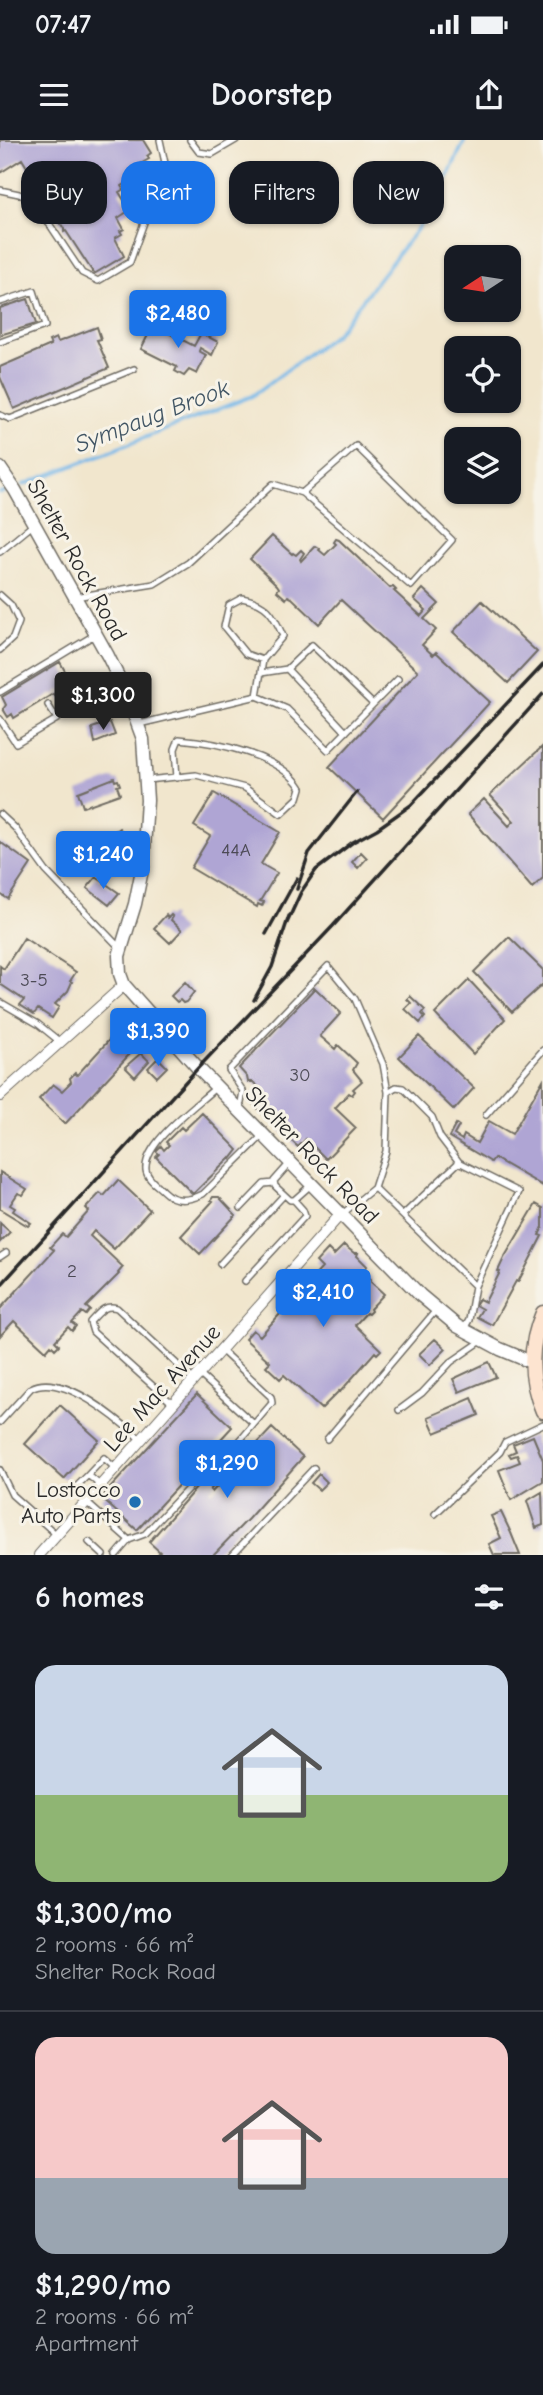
<!DOCTYPE html>
<html lang="en">
<head>
<meta charset="utf-8">
<style>
	:root { --surface:#171b24; --page:#242831; --text:#f1f3f6; --muted:#9ea1a6; --line:#363941; --accent:#1a73e8 }
	body { margin:0; font-family:"Comic Neue",sans-serif; background:var(--page); color:var(--text); height:100vh; display:flex; flex-direction:column; font-size:26px; white-space:nowrap }
	* { box-sizing:border-box; margin:0 }
	p { font-size:23px; color:var(--muted) }
	.icon { flex:none; width:38px; height:38px; fill:none; stroke:currentColor; stroke-width:2; stroke-linecap:round; stroke-linejoin:round }
	.map { position:relative; height:1415px; overflow:hidden }
	.details { display:flex; flex-direction:column; background:var(--surface); flex:1 }
	.details>* { flex:none }
	.banner { position:absolute; left:21px; top:21px; width:502px; height:63px; display:flex; gap:14px }
	.needle { width:46px; rotate:258deg }
	.tools { position:absolute; left:444px; top:105px; display:grid; gap:14px }
	.tools a { display:grid; place-items:center; width:77px; height:77px; border-radius:14px; background:var(--surface); box-shadow:0 2px 5px #0004; font-size:35px }
	.price { position:absolute; translate:-50% -60px; padding:0 16px; border-radius:7px; background:var(--accent); color:#fff; font-size:23px; line-height:46px; filter:drop-shadow(0 2px 4px #0008) }
	.price::after { content:''; position:absolute; left:50%; top:42px; width:21px; height:16px; margin-left:-10px; background:inherit; clip-path:polygon(0 0,100% 0,50% 100%) }
	.price.selected { background:#222; color:#fff }
	ul { padding:0; list-style:none }
	li { display:grid; align-content:center; gap:14px; height:371px; padding:0 35px }
	li+li { border-top:2px solid var(--line) }
	li span { display:grid; place-items:center; height:217px; border-radius:21px; color:#555 }
	li>.icon { margin-inline-start:auto }
	span .icon { width:126px; height:126px; fill:#fffc; stroke-width:1 }
	li b { font-size:30px }
	h2 { display:flex; justify-content:space-between; align-items:center; height:84px; padding:0 35px; font-size:30px }
	.tag { padding:0 24px; border-radius:21px; background:var(--surface); box-shadow:0 2px 5px #0004; font-size:24px; line-height:63px }
	.tag.selected { background:var(--accent); color:#fff }
	.status { display:flex; justify-content:space-between; align-items:center; height:49px; padding:0 35px; background:var(--surface); direction:ltr }
	.status svg { height:19px; fill:currentColor }
	header { display:flex; justify-content:space-between; align-items:center; height:91px; padding:0 35px; background:var(--surface); font-size:32px; font-weight:700 }
	.map>svg:first-child { display:block }
</style>
</head>
<body>
<div class="status"><b>07:47</b><svg viewBox="0 0 49 12"><path d="M0 12V9h3v3zM5 12V6h3v6zM10 12V3h3v9zM15 12V0h3v12zM26 1h20v11H26zM47 4h2v5h-2z"/></svg></div>
<header><svg class="icon" aria-label="menu" viewBox="0 0 24 24"><path d="M4 6h16M4 12h16M4 18h16"/></svg>Doorstep<svg class="icon" aria-label="share" viewBox="0 0 24 24"><path d="M12 15V3M7 8l5-5 5 5M5 13v7h14v-7"/></svg></header>
<div class="map">
<svg width="543" height="1415" viewBox="0 0 543 1415">
	<rect width="100%" height="100%" fill="#f7f3e8"/>
	<filter id="ink" filterUnits="userSpaceOnUse"><feTurbulence type="fractalNoise" baseFrequency=".0143" numOctaves="2"/><feDisplacementMap in="SourceGraphic" scale="14" xChannelSelector="R" yChannelSelector="G"/><feConvolveMatrix kernelMatrix="1 2 1 2 8 2 1 2 1" color-interpolation-filters="sRGB"/></filter>
	<filter id="wash" filterUnits="userSpaceOnUse"><feTurbulence type="fractalNoise" baseFrequency=".00686" numOctaves="4" result="noise"/><feDisplacementMap in="SourceGraphic" scale="28" xChannelSelector="R" yChannelSelector="G"/><feGaussianBlur stdDeviation="1.57" result="paint"/><feColorMatrix in="noise" values="0 0 0 0 0 0 0 0 0 0 0 0 0 0 0 0 0 1.4 0 .05"/><feComposite in="paint" operator="in"/></filter>
	<g filter="url(#wash)">
		<rect width="100%" height="100%" fill="#f1e6cd"/>
		<g fill="none" stroke-linecap="round" stroke-linejoin="round">
			<path stroke="#73b7e9" stroke-width="3.5" d="M23,345L252,256L336,194L432,70L465,0
				M0,353L4,352"/>
		</g>
		<g id="blocks">
			<path fill="#afa5d4" d="M0,0H143L151,13L147,16L149,19L142,23L147,30L122,46L124,49L119,52L130,70L118,78L124,89L120,91L122,94L115,98L124,116L94,134L66,91L64,92V89L22,19L0,33Z
				M28,159L36,184L0,195V168Z
				M153,185L194,206L201,193L218,202L212,215L200,208L199,211L206,215L197,234L189,230L184,236L175,231L177,227L141,209Z
				M97,187L101,199L97,200L109,228L14,269L0,237V227L51,205L49,201L56,198L58,202Z
				M272,396L292,414L293,413L296,415L301,410L304,413L300,419L301,421L315,406L320,409L319,410L325,415L336,404L334,402L336,399L339,400L390,448L393,447L396,450L394,451L421,476L426,470L414,459L423,449L439,464L424,479L436,490L422,505L433,515L436,512L490,562L383,678L329,627L418,531L341,460L319,484L292,458L288,456L286,459L277,451L279,448L277,445L250,419Z
				M482,461L537,512L508,543L453,492Z
				M60,522L70,540L75,538L83,555L64,564L59,555L63,553L61,550L57,552L58,554L54,556L53,554L14,578L12,574L8,577L3,569L6,565L2,557Z
				M110,582L115,595L95,603L92,588Z
				M543,606V738L532,748L468,674L484,659L509,686L514,681L490,655Z
				M114,638L115,641L118,640L120,645L117,646L120,654L83,667L78,652Z
				M214,653L280,692L261,724L277,733L260,761L264,762L262,766L258,764L257,767L191,728L210,696L194,686Z
				M119,688L127,697L118,704L110,695Z
				M0,702L31,724L8,759L0,754Z
				M361,712L367,718L358,728L352,722Z
				M96,737L119,753L109,765L87,748Z
				M166,775L168,778L171,775L173,777L171,780L182,790L170,803L154,788Z
				M509,797L543,830V844L512,872L474,832Z
				M24,798L76,832L70,841L72,842L68,851L55,864L59,867L52,878L38,869L34,874L20,865L24,860L0,844V826L4,829Z
				M469,840L505,879L473,914L435,874Z
				M185,842L194,852L186,862L183,863L180,860L177,862L171,856Z
				M315,848L341,873L320,896L335,909L338,905L357,923L353,930L362,941L353,949L355,951L352,955L349,953L335,968L356,988L326,1019L306,999L298,1007L253,964L264,952L253,942H248L247,937L239,928Z
				M410,856L425,870L422,874L425,877L420,883L405,869L411,863L407,859Z
				M121,887L139,904L65,984L39,959L53,944L62,951L71,942L70,938L75,933L77,935Z
				M419,896L474,948L454,970L399,917Z
				M141,913L149,921L135,937L125,927Z
				M158,918L167,927L157,937L148,928Z
				M543,940V1046L494,1018L491,1022L449,997L456,984L459,986L454,995L462,1000L464,995L477,1003L489,981L512,994Z
				M202,973L238,1010L231,1019L230,1018L193,1054L156,1017L159,1014L156,1011L161,1006L164,1010L169,1005L166,1002L181,987L184,990Z
				M0,1032L27,1049L23,1055L18,1053L10,1065L15,1068L13,1071L31,1083L28,1086L0,1069Z
				M118,1040L150,1070L114,1109L94,1091L90,1096L123,1127L118,1133L119,1134L86,1167L90,1170L86,1175L82,1172L72,1183L76,1186L72,1191L68,1187L55,1201L59,1205L55,1209L51,1205L46,1211L14,1181L0,1196V1169L54,1110L50,1107L62,1094L66,1097L89,1071L86,1068L100,1053L104,1056Z
				M213,1057H219L236,1075L200,1114L181,1096L213,1061L211,1060Z
				M536,1064L543,1068V1087L539,1095L542,1096L525,1129L518,1142L516,1141L492,1185L477,1177L482,1169L475,1165L479,1159L485,1162L500,1132L498,1131L504,1118Z
				M0,1083L10,1092L0,1102Z
				M344,1105L354,1113H358L357,1116L367,1126L361,1133L371,1139V1142L384,1154L370,1169L371,1171L368,1174L366,1173L355,1185L381,1210L377,1214L375,1212L340,1252L339,1251L321,1269L284,1235L280,1239L266,1226L270,1222L245,1199L253,1190L260,1196L322,1128L316,1122L328,1109L334,1115Z
				M435,1199L446,1209L430,1225L419,1214Z
				M489,1222L496,1237L459,1252L453,1239Z
				M197,1254L232,1287L137,1390L101,1358Z
				M472,1258L479,1275L435,1293L428,1277Z
				M60,1265L99,1300L64,1339L25,1304Z
				M272,1288L303,1317L248,1379L213,1415H157L160,1412L149,1402L190,1355L214,1328L223,1335L210,1350L212,1352Z
				M533,1296L543,1320V1341L511,1360L499,1330L520,1322L517,1315L511,1317L509,1314L516,1311L513,1304Z
				M319,1334L327,1342L319,1350L311,1343Z
				M542,1352L543,1385L536,1388L527,1361Z
				M501,1372L511,1393L520,1415H494L489,1404L501,1398L491,1376Z"/>
		</g>
	</g>
	<g filter="url(#ink)">
		<use href="#blocks" fill-opacity="0" stroke="#706c64" stroke-width="2"/>
		<g fill="none" stroke-linecap="round" stroke-linejoin="round">
			<defs>
				<path id="service" d="M190,0L199,12L212,14L236,0
					M0,50L19,54L34,61L82,133L98,141L130,122L165,23L160,0
					M0,162L34,151L45,186L0,202
					M0,275L10,279L134,229
					M0,412L34,384
					M0,455L11,465L19,482L13,498L0,510
					M75,457L154,444L188,423L273,344L302,353L411,446L452,400L356,306L302,353
					M287,529L312,505L373,564
					M261,533L287,529L346,592
					M0,552L96,494
					M257,556L263,520L246,514L224,487L229,465L242,458C267,463 273,473 283,496L263,520
					M0,579L16,603L57,579L48,565
					M139,584L257,556L287,569L328,610L398,539
					M147,640L196,635L245,648L281,674L298,658L301,648C281,615 215,602 179,599L175,609L177,638
					M0,674L15,688L46,731L120,808
					M0,862L38,884L59,901
					M215,948C197,965 143,1003 146,1030C147,1039 157,1045 163,1051C175,1063 189,1061 203,1054L263,995
					M237,967L241,963L243,951L229,930L328,826L355,859L383,924L388,952
					M486,975L543,910
					M290,1023L274,1041L275,1046L290,1060H294L311,1045
					M374,1048L475,1146L469,1180L464,1189
					M241,1068L264,1044L274,1043
					M341,1075L374,1048L386,1011L388,952L396,947L403,948L432,977L440,997L459,1022
					M403,1075L459,1022L519,1052L475,1146
					M0,1117L6,1113
					M220,1124L284,1055
					M245,1141L305,1076L303,1070L294,1060
					M199,1234L254,1284
					M173,1264L93,1192L90,1182C99,1173 104,1164 117,1168L194,1240
					M399,1270L422,1253L451,1222L483,1200
					M0,1282L31,1248C62,1231 119,1280 141,1300
					M327,1299L437,1169
					M0,1330L12,1355L57,1395
					M77,1346L88,1335
					M101,1346L88,1335L104,1318L116,1329
					M86,1362L129,1400L116,1415
					M435,1374L500,1312L505,1302L543,1284
					M129,1400L145,1394L213,1322L225,1318L272,1263L271,1257L221,1210
					M89,1402L103,1415
					M232,1415L314,1328"/>
				<path id="minor" d="M0,956L124,845
					M39,1415L340,1075"/>
				<path id="tertiary" d="M0,328L15,350L108,516L126,553L143,599L147,660L143,725L135,764L119,816L120,834L124,845L198,928L420,1155L457,1186L500,1209L531,1222"/>
				<path id="secondary" d="M543,1173C529,1205 529,1239 543,1271"/>
			</defs>
			<use href="#service" stroke="#706c64" stroke-width="8"/>
			<use href="#minor" stroke="#706c64" stroke-width="12"/>
			<use href="#tertiary" stroke="#706c64" stroke-width="15"/>
			<use href="#secondary" stroke="#706c64" stroke-width="17"/>
			<use href="#service" stroke="#fff" stroke-width="5"/>
			<use href="#minor" stroke="#fff" stroke-width="10"/>
			<use href="#tertiary" stroke="#fff" stroke-width="12"/>
			<use href="#secondary" stroke="#fde4d0" stroke-width="14"/>
			<path stroke="#2b2b2b" stroke-width="3.5" d="M297,749L309,713L357,652
				M286,785L301,752L316,730L353,702L377,689L411,665L543,525
				M266,794L297,738
				M254,860L272,827L289,776
				M0,1146L198,928L333,786L543,554"/>
		</g>
	</g>
	<circle fill="#1f6fb2" stroke="#f7f3e8" stroke-width="2.5" cx="135" cy="1362" r="7"/>
	<g text-anchor="middle" dominant-baseline="central" stroke-width="6" stroke-linejoin="round" paint-order="stroke">
		<g font-size="19" fill="#4c4a55">
			<text x="236" y="710">44A</text>
			<text x="34" y="840">3-5</text>
			<text x="300" y="935">30</text>
			<text x="72" y="1131">2</text>
		</g>
		<g font-size="23" fill="#2b2b2b" stroke="#f7f3e8">
			<text transform="translate(77 420) rotate(61)">Shelter Rock Road</text>
			<text transform="translate(312 1015) rotate(46)">Shelter Rock Road</text>
			<text transform="translate(162 1248) rotate(-48)">Lee Mac Avenue</text>
		</g>
		<g font-size="23" fill="#2b2b2b" stroke="#f7f3e8" text-anchor="end">
			<text x="121" y="1349">Lostocco<tspan x="121" dy="26">Auto Parts</tspan></text>
		</g>
		<g font-size="24" font-style="italic" fill="#415564" stroke="#f7f3e8">
			<text transform="translate(152 276) rotate(-21)">Sympaug Brook</text>
		</g>
	</g>
</svg>
<div class="tools">
<a><svg class="needle" viewBox="-14 -14 28 28"><path d="M0-13l5 13h-10z" fill="#e53935"/><path d="M0 13l5-13h-10z" fill="#9ea1a6"/></svg></a>
<a><svg class="icon" aria-label="locate" viewBox="0 0 24 24"><circle cx="12" cy="12" r="6"/><path d="M12 2v4M12 18v4M2 12h4M18 12h4"/></svg></a>
<a><svg class="icon" aria-label="layers" viewBox="0 0 24 24"><path d="M12 4l9 5-9 5-9-5zM3 14l9 5 9-5"/></svg></a>
</div>
<b class="price" style="left:178px;top:210px">$2,480</b>
<b class="price selected" style="left:103px;top:592px">$1,300</b>
<b class="price" style="left:103px;top:751px">$1,240</b>
<b class="price" style="left:158px;top:928px">$1,390</b>
<b class="price" style="left:323px;top:1189px">$2,410</b>
<b class="price" style="left:227px;top:1360px">$1,290</b>
<div class="banner">
<a class="tag">Buy</a>
<a class="tag selected">Rent</a>
<a class="tag">Filters</a>
<a class="tag">New</a>
</div>
</div>
<section class="details">
<h2>6 homes<svg class="icon" aria-label="filters" viewBox="0 0 24 24"><path d="M4 7h16M4 17h16"/><circle cx="9" cy="7" r="2"/><circle cx="15" cy="17" r="2"/></svg></h2>
<ul>
<li><span style="background:linear-gradient(#c9d6e8 60%,#8fb573 0)"><svg class="icon" aria-label="home" viewBox="0 0 24 24"><path d="M3 11l9-7 9 7M6 9v11h12V9"/></svg></span><div><b>$1,300/mo</b><p>2 rooms · 66 m²</p><p>Shelter Rock Road</p></div></li>
<li><span style="background:linear-gradient(#f6c9c9 65%,#9aa5b1 0)"><svg class="icon" aria-label="home" viewBox="0 0 24 24"><path d="M3 11l9-7 9 7M6 9v11h12V9"/></svg></span><div><b>$1,290/mo</b><p>2 rooms · 66 m²</p><p>Apartment</p></div></li>
</ul>
</section>
</body>
</html>
